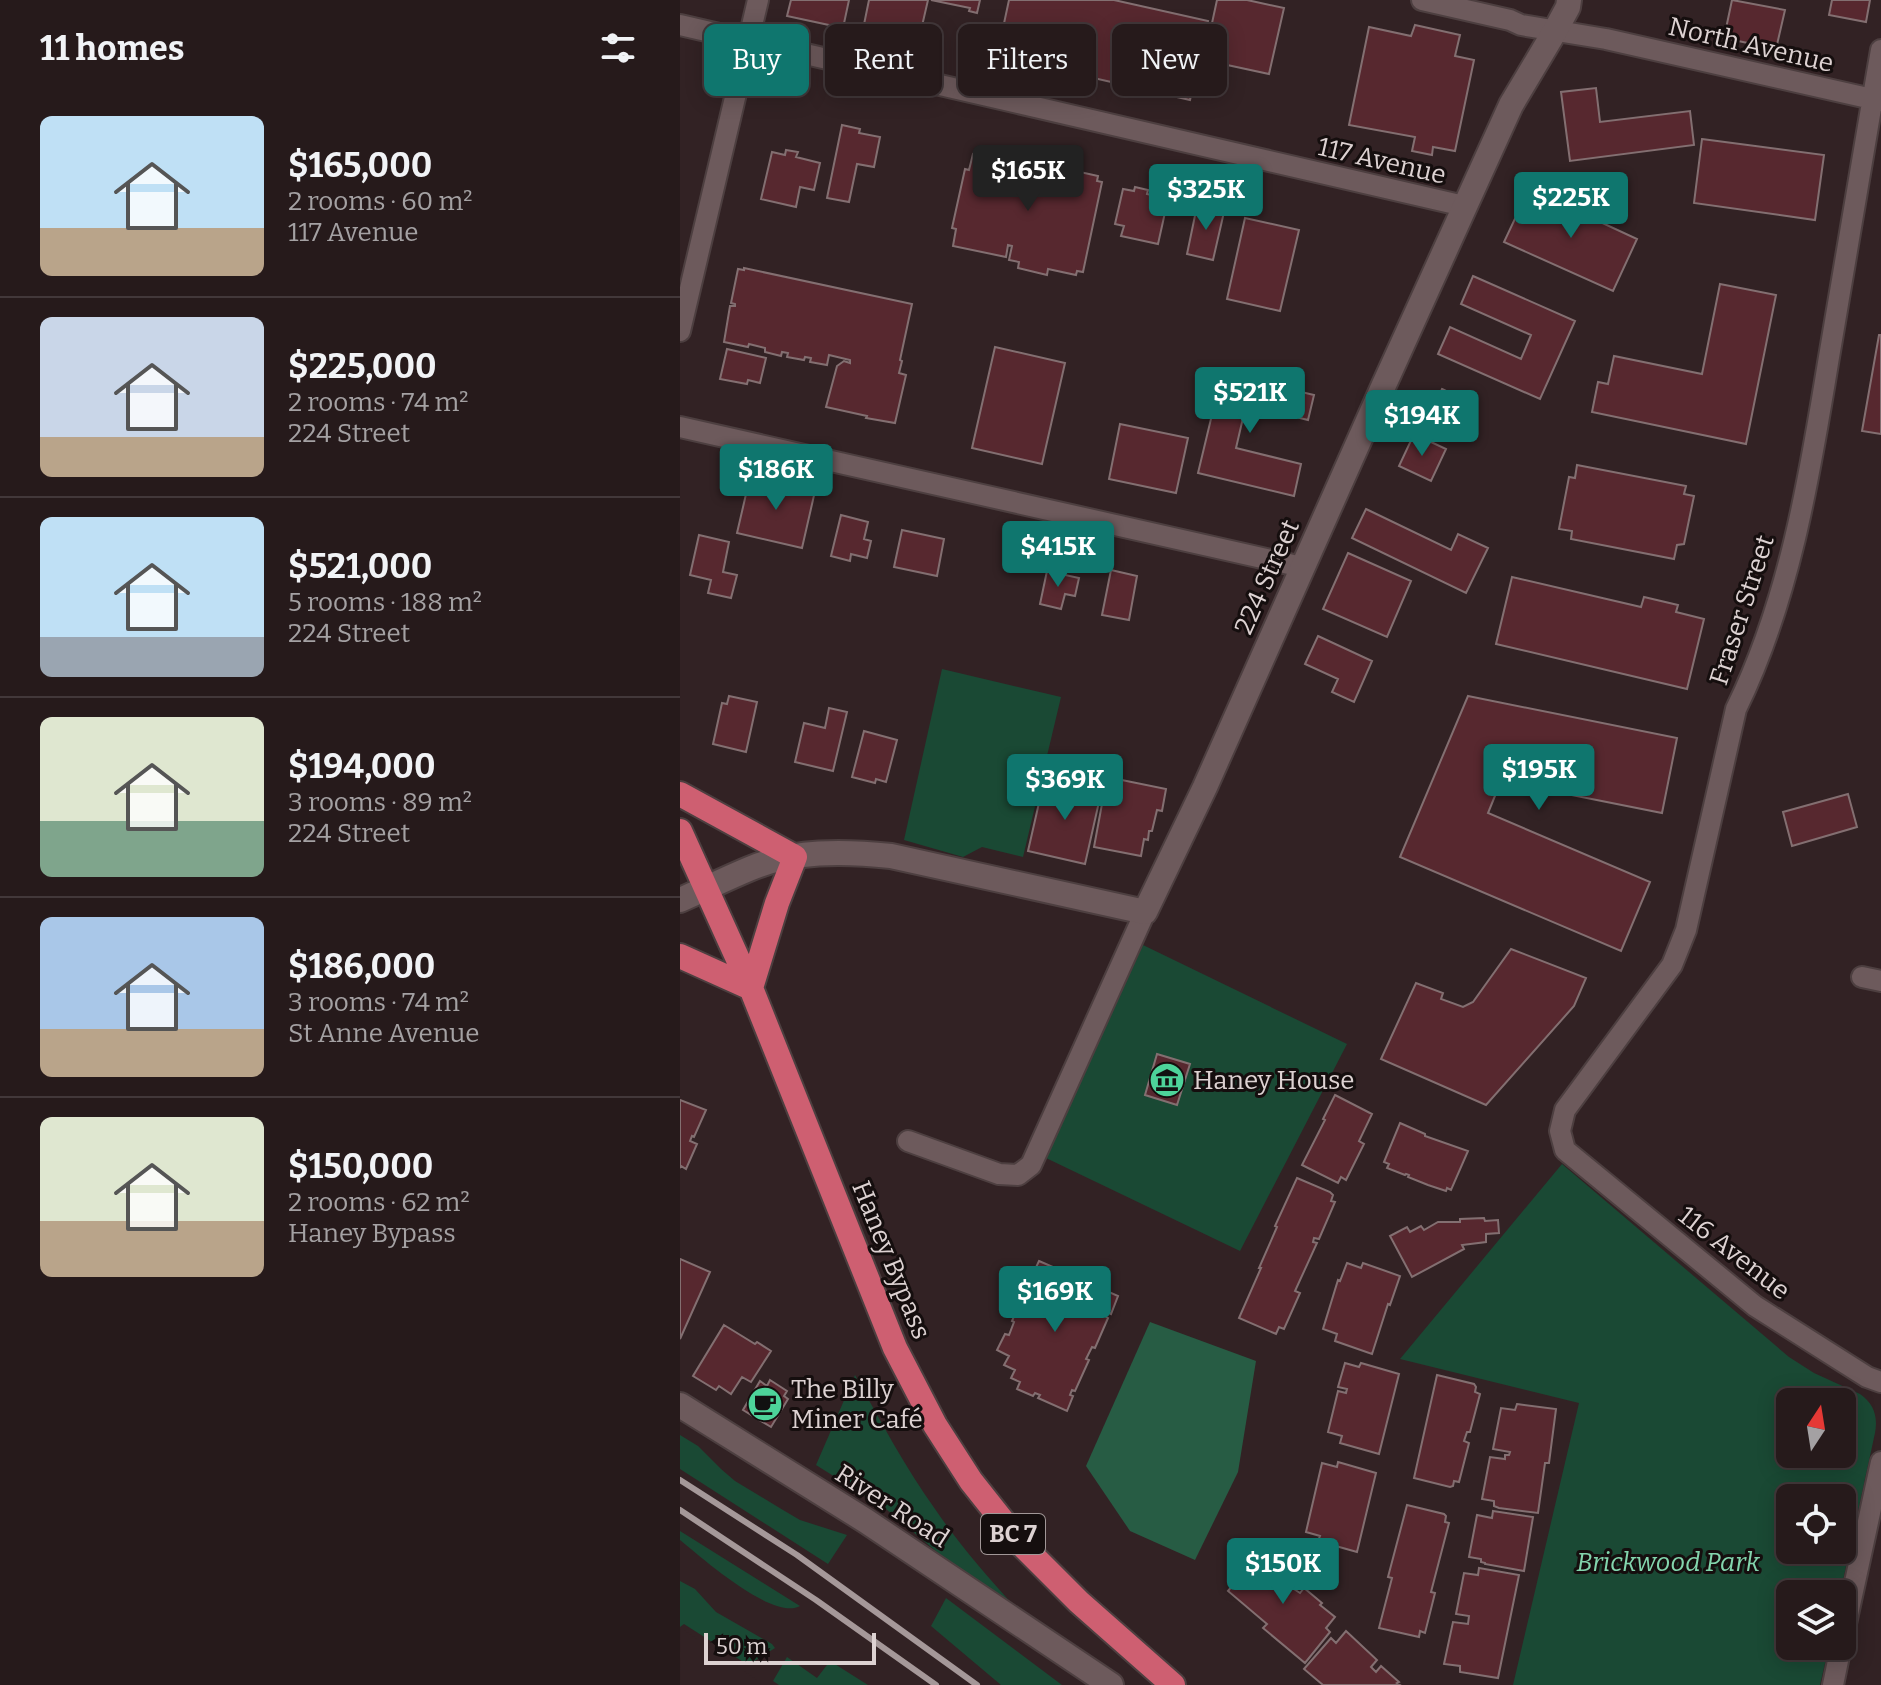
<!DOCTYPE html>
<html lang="en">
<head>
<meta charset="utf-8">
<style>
	:root { --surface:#261a1b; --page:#2e2324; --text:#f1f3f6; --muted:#a4a1a3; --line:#42383a; --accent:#0f766e }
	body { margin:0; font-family:Bitter,serif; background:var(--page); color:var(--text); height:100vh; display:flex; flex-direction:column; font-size:30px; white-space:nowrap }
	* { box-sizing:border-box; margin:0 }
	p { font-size:26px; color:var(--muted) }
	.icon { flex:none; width:44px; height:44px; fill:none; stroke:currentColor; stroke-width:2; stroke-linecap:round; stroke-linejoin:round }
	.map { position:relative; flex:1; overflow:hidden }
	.drawer { display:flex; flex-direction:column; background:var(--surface); width:680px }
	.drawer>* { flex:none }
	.top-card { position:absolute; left:24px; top:24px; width:760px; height:72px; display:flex; gap:16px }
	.needle { width:52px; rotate:12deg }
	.controls { position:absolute; left:1096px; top:1388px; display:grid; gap:16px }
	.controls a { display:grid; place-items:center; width:80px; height:80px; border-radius:12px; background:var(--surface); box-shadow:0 4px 20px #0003,0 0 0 2px var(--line); font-size:40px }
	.scale { position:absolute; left:24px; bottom:20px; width:172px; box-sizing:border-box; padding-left:8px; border:4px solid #ddd2d2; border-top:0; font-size:22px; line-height:28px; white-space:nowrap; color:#ddd2d2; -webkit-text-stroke:6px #150e0e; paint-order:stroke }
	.price { position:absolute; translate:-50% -68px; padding:0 18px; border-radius:8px; background:var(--accent); color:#fff; font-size:26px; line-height:52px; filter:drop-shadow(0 2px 4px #0008) }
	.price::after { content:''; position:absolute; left:50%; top:48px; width:24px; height:18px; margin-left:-12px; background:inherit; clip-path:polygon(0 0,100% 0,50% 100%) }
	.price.active { background:#222; color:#fff }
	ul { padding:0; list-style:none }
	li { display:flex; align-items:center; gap:24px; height:200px; padding:0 40px }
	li+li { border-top:2px solid var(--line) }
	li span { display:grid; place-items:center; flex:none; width:224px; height:160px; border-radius:12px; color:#555 }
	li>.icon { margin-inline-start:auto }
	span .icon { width:96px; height:96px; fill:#fffc; stroke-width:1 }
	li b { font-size:34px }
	h2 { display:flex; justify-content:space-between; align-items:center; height:96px; padding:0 40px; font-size:34px }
	.chip { padding:0 28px; border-radius:12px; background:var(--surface); box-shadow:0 4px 20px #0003,0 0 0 2px var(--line); font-size:28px; line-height:72px }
	.chip.active { background:var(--accent); color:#fff }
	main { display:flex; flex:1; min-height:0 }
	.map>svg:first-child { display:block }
</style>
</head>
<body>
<main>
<section class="drawer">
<h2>11 homes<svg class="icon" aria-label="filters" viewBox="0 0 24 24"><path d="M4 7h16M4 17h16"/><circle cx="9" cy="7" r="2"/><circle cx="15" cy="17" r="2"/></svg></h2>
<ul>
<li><span style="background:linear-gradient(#bfe0f5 70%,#b9a48a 0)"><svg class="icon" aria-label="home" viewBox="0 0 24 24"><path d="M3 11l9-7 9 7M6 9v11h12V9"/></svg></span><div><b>$165,000</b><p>2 rooms · 60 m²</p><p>117 Avenue</p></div></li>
<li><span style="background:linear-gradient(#c9d6e8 75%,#b9a48a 0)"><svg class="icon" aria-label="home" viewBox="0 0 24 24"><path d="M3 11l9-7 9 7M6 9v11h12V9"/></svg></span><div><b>$225,000</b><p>2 rooms · 74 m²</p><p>224 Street</p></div></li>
<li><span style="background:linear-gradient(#bfe0f5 75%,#9aa5b1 0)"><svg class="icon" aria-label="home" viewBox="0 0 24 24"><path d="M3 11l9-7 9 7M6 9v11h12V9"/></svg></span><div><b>$521,000</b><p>5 rooms · 188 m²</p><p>224 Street</p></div></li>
<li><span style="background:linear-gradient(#dfe7d0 65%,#7fa58c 0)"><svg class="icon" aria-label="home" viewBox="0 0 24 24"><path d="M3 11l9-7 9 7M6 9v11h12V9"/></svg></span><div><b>$194,000</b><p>3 rooms · 89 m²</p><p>224 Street</p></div></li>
<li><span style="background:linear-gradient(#a9c7e8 70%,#b9a48a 0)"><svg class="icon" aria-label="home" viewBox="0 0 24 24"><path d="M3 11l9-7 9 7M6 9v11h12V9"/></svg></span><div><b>$186,000</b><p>3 rooms · 74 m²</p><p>St Anne Avenue</p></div></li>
<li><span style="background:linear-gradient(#dfe7d0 65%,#b9a48a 0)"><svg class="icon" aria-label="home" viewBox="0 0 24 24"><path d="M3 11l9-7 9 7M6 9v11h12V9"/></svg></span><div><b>$150,000</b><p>2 rooms · 62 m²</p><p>Haney Bypass</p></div></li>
</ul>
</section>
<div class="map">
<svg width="1201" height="1685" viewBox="0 0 1201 1685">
	<rect width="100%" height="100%" fill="#322224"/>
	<path fill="#1a4934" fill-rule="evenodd" d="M262,669L381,697L343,857L302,847L283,857L224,840Z
		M463,945L667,1044L560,1251L366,1158Z
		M882,1164L1109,1357L1134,1373L1180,1394C1194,1404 1198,1416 1195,1433L1160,1594H1110V1646H1149L1140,1685H833L899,1403L720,1359ZM1110,1402H1162V1454H1110ZM1110,1498H1162V1550H1110Z
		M175,1375C200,1420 225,1467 255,1509C278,1543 306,1575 334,1606L264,1558L206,1509L136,1465Z
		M0,1435L18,1446L41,1469L55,1481L103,1510L120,1520L167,1535L148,1564L0,1469Z
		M0,1531L120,1606C93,1621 22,1558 0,1540Z
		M0,1581L15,1589L36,1612L92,1644L95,1648L68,1665L4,1624L0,1627Z
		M266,1598L382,1685H321L251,1626Z
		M107,1657L137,1678L150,1661L188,1685H99L93,1681Z"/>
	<path fill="#275c44" d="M470,1322L576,1361L558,1472L515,1560L450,1531L406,1466Z"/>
	<path fill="#322224" d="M1,1628L80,1682L81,1685H0Z"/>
	<path fill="#57282f" stroke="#836f71" stroke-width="2" d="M111,0H169L163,28L107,16Z
		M189,0H248L236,52L181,39Z
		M251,0H300L297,13L289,11L290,8Z
		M329,0H434L528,21L510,100L317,56Z
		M537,0H567L604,8L589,74L524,60Z
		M1052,0L1105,10L1096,49L1044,38Z
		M1152,0H1190L1186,22L1149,15Z
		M735,25L780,35L775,56L794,60L775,151L753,147L752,155L732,151L735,137L669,125L689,27L731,36Z
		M916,88L920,122L1010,111L1014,145L890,161L881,92Z
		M162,125L180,129L179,133L200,137L194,167L177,164L169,202L147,198Z
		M1022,139L1144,155L1135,220L1014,203Z
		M106,150L118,152L116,157L140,163L134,190L120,187L116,207L81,199L92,152L105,155Z
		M293,154L305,157L306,154L337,161L334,172L348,174L351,161L360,163L362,157L392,163L391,170L418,176L417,181L422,182L403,272L397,271L396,275L368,269L367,275L338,268L339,262L329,260L332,246L328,245L326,257L273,246L276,229L272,228L285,169L289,170Z
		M455,187L468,190L467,194L488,199L478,244L441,236L444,226L435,224L443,189L454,191Z
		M849,189L957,239L933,291L824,242Z
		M528,203L538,205L537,210L544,212L533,260L507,254L517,206L527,208Z
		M565,218L619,230L600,311L547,299Z
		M64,268L232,304L220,360L222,361L219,373L226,375L215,423L186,418L187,416L146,407L157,366L164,361L170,363V360L149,355L147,365L130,362L131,358L125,357L124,360L107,357L108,353L102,352L101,356L85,352V348L69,344L68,347L44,342L50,306H55V304L51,303L58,269L64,270Z
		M793,276L895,321L860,399L758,354L770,327L841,359L851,335L781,304Z
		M1040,284L1096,295L1066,444L912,412L918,382L928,384L934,356L1022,374Z
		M1199,335H1201V434L1182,431Z
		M315,347L385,363L362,464L292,448Z
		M47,349L86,358L80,383L68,380L67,384L40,379Z
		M542,373L634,395L628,420L566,405L556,448L621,464L614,496L518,473Z
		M762,389L791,403L785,416L791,419L783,436L748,420Z
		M440,424L508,438L496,493L429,479Z
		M734,434L766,449L751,481L719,466Z
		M897,465L1006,486L1004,494L1014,496L1004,544L997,545L994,559L891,539L892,531L879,529L889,477L895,478Z
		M70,477L135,491L122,548L57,533Z
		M686,509L771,550L778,534L808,548L786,593L672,538Z
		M161,515L188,522L184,539L191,541L187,558L171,554L170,561L151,556Z
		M222,530L264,539L257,576L214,567Z
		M19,535L49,542L43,572L57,575L51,598L28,593L31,580L10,575Z
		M668,553L731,581L707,637L643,609Z
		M431,570L457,576L449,620L422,615Z
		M367,571L399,578L395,596L385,594L381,609L360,604Z
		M832,577L961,607L964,597L998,605L996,612L1024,619L1007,689L816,644Z
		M638,636L692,661L674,702L652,692L658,679L625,664Z
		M49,696L77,702L66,752L33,744L42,703L47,704Z
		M788,696L997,738L982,813L821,781L808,813L970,882L941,951L720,857Z
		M149,708L167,712L153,771L115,762L124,723L145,728Z
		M184,731L217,740L206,782L196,779L195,783L172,777Z
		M427,777L486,789L482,811L477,810L472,831H469L468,840L464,839L461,856L414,847Z
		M364,781L421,793L405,864L348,851Z
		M1168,794L1177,827L1112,846L1103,812Z
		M831,949L906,978L894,1006L806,1105L701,1059L736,983L763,993L761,999L783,1007L793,1002Z
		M477,1054L510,1064L497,1105L465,1095Z
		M655,1095L692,1114L679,1141L684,1144L666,1180L661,1177L658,1183L622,1165L645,1120L643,1119Z
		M0,1100L26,1110L14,1137L12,1136L10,1141L17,1144L6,1169L1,1166L0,1168Z
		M720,1123L745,1134V1136L788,1151L771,1190L767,1188L766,1191L748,1185L728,1177L729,1175L726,1174L725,1175L707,1168L709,1164L704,1162Z
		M617,1178L650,1192L653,1195L651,1201L655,1202L639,1239L634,1238L633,1242L637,1243L615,1291L620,1293L604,1329L599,1327L596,1334L559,1318L581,1268H579L597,1227L595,1226Z
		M804,1218L805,1221L818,1220L819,1233L806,1234V1242L782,1245L784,1249L732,1277L710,1236L727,1227L730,1232L741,1226L744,1230L758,1222H780V1219Z
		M0,1259L30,1272L0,1339Z
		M359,1261L396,1277L394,1281L398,1283L400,1279L438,1296L431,1314L427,1312L425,1316L428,1318L415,1348L412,1347L406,1359L409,1360L395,1391L392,1390L390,1395L393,1396L387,1411L358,1398L360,1395L355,1393L353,1396L337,1389L340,1382L331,1378L335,1370L324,1365L329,1356L317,1350L325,1334L329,1335L334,1322L332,1321L349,1281L352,1283L354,1279L351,1278Z
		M667,1263L681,1268L683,1263L720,1276L710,1305L708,1304L692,1354L655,1341L657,1334L643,1329L658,1280L660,1281Z
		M44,1325L75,1344L77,1342L91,1351L71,1382L62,1377L51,1394L39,1386L36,1390L13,1376Z
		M665,1363L679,1367L681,1363L719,1374L699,1454L660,1443L662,1436L648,1432L658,1391L666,1393L667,1389L658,1387Z
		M757,1375L794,1384L796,1387L795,1392L800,1394L790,1432H787L784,1441L789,1443L779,1482L774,1481L773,1486L770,1487L734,1478Z
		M90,1380L107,1391L104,1396L108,1399L91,1427L63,1410L80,1381L87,1386Z
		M837,1404L876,1409L869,1463H865L858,1513L819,1508L814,1506V1501L802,1499L810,1457L825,1459V1455H829L830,1452L813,1449L821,1408L835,1410Z
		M658,1462L696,1473L677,1552L638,1541L640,1536L626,1532L642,1463L657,1467Z
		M727,1505L764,1514L766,1516L765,1522L769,1523L751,1592L755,1593L745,1633L740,1631L739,1637L699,1628L712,1578L708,1577Z
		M813,1511L853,1517L844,1571L805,1564V1563L801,1562V1559L789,1557L797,1515L812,1518Z
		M589,1552L607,1567L605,1569L620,1582L614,1589L620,1593L624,1588L642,1603L640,1605L655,1617L646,1628L650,1632L625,1663L583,1628L587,1624L548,1591L573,1561L578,1565Z
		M799,1568L839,1575L818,1678L780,1672V1666L764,1664L773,1622L788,1624L789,1616L776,1614L784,1573L798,1575Z
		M666,1631L697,1660L691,1667L696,1672L701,1666L719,1682L717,1683L720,1685H643L624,1669L651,1638L656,1643Z"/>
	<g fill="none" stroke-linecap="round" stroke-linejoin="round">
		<defs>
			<path id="minor" d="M742,0L830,20L841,25L926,39L1201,101
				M0,25L784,206
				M1201,50C1183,154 1166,258 1148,363C1129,480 1109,601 1056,709L1006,930L992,965L885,1110L880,1131L885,1150L1075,1306L1187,1377L1201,1382
				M0,331L78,0
				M0,427L622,567
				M1182,977L1201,981
				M228,1141L319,1174L338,1175L351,1165L465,912
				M1162,1642L1201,1462
				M1153,1685L1161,1646"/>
			<path id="tertiary" d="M0,900C23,890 45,879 69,869C113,850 164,851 211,856L465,912L525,787L703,387L831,105L875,31L888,7L889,0
				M0,1405L186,1521L431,1685"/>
			<path id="trunk" d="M0,794L115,857L97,903L71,988
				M0,831L71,988L215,1348L255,1425L291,1481L341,1544L399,1602L493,1685
				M0,956L71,988"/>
		</defs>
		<use href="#minor" stroke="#4d3f40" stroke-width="24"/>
		<use href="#tertiary" stroke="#4d3f40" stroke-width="28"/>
		<use href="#trunk" stroke="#4d3f40" stroke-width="28"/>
		<use href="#minor" stroke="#6d5a5c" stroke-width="20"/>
		<use href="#tertiary" stroke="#6d5a5c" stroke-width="24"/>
		<use href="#trunk" stroke="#ce5f71" stroke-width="24"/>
		<path stroke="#a59899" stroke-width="6" d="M0,1480L117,1555L297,1685
			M0,1510L136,1600L256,1685"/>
	</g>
	<defs>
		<symbol id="museum-disc" viewBox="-11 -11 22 22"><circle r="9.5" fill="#4dd39a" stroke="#150e0e"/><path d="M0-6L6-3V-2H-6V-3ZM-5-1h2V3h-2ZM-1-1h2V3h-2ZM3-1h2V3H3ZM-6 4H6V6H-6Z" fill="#111"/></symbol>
		<symbol id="cafe-disc" viewBox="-11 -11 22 22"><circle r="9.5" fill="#4dd39a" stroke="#150e0e"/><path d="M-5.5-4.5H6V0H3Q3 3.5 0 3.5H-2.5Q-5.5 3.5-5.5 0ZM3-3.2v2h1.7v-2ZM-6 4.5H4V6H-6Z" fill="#111"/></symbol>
	</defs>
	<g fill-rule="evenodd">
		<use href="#museum-disc" x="467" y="1060" width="40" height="40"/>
		<use href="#cafe-disc" x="65" y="1384" width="40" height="40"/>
	</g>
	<g text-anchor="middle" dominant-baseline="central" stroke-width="6" stroke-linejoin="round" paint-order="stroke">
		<rect fill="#150e0e" stroke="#a19797" stroke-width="2" x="301" y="1514" width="64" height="40" rx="6"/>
		<g font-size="24" font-weight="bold" fill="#ddd2d2">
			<text x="333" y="1534">BC 7</text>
		</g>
		<g font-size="26" fill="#ddd2d2" stroke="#150e0e">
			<text transform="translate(1071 45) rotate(13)">North Avenue</text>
			<text transform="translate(702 161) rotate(13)">117 Avenue</text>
			<text transform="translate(587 577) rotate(-66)">224 Street</text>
			<text transform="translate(1062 610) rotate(-72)">Fraser Street</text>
			<text transform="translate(1054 1253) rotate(38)">116 Avenue</text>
			<text transform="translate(211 1260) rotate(68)">Haney Bypass</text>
			<text transform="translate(212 1506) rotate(33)">River Road</text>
		</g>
		<g font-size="26" fill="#ddd2d2" stroke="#150e0e" text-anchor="start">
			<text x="513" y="1080">Haney House</text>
			<text x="111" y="1389">The Billy<tspan x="111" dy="30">Miner Café</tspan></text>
		</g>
		<g font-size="26" font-style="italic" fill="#83d5ad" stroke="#150e0e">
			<text x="988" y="1562">Brickwood Park</text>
		</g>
	</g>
</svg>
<div class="controls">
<a><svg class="needle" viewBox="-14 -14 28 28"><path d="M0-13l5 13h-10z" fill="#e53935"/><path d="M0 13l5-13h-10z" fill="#a4a1a3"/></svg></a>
<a><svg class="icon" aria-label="locate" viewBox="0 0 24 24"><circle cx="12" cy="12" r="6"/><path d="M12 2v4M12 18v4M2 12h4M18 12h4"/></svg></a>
<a><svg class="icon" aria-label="layers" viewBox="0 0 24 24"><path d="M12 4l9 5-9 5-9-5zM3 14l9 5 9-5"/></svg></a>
</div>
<div class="scale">50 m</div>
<b class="price active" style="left:348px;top:213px">$165K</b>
<b class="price" style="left:526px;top:232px">$325K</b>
<b class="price" style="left:891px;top:240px">$225K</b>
<b class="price" style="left:570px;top:435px">$521K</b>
<b class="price" style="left:742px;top:458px">$194K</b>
<b class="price" style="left:96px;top:512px">$186K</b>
<b class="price" style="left:378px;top:589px">$415K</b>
<b class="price" style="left:859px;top:812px">$195K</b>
<b class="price" style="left:385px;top:822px">$369K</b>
<b class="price" style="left:375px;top:1334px">$169K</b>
<b class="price" style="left:603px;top:1606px">$150K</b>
<div class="top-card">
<a class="chip active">Buy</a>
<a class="chip">Rent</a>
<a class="chip">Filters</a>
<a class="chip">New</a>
</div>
</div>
</main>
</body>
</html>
